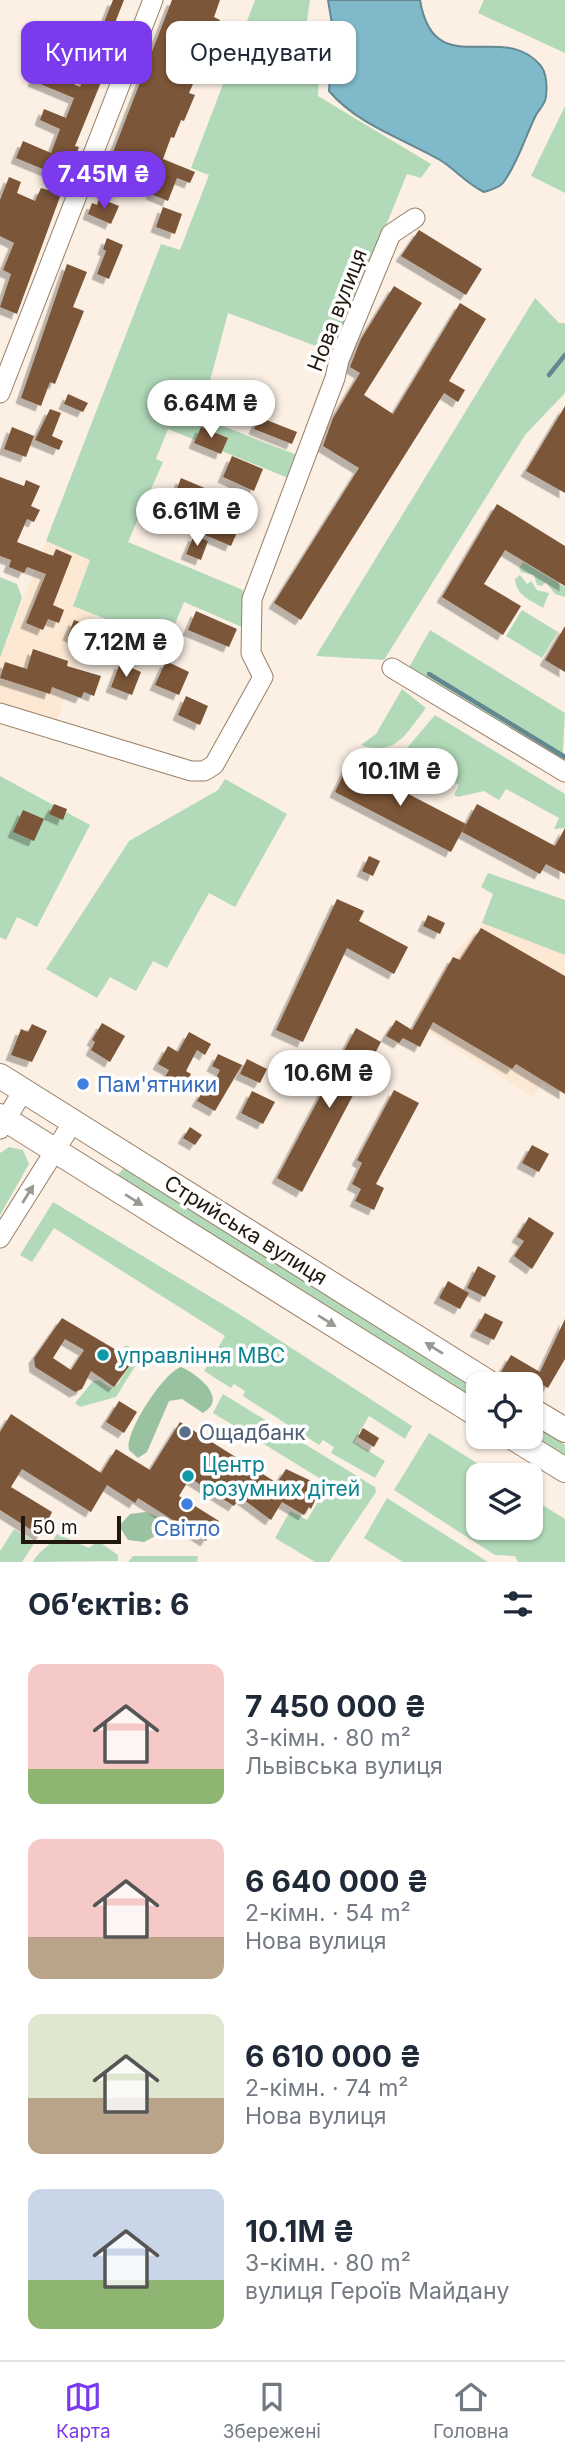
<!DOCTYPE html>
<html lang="uk">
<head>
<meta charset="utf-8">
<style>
	:root { --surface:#fff; --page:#f6f6f7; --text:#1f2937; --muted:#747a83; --line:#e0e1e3; --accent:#7c3aed }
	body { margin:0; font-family:Inter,sans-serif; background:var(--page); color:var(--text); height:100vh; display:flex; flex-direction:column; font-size:26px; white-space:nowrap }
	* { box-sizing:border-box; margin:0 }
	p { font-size:23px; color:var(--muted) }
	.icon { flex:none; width:38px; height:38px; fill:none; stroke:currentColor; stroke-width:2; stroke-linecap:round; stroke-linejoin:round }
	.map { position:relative; height:1562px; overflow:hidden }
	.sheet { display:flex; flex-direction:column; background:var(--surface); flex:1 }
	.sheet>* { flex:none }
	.top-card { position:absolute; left:21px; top:21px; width:523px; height:63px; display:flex; gap:14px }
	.fabs { position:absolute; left:466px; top:1372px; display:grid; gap:14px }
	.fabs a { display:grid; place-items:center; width:77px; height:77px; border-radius:14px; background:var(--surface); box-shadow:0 2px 5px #0004; font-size:35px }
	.scale { position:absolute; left:21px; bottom:18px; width:100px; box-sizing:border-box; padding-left:7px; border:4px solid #21170d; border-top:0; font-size:19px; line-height:24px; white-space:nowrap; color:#21170d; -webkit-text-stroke:5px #fff; paint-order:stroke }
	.price { position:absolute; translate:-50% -60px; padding:0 16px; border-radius:24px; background:#fff; color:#222; font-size:23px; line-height:46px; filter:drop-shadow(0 2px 4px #0008) }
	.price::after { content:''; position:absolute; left:50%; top:42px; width:21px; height:16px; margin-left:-10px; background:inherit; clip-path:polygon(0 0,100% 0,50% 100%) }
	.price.active { background:var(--accent); color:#fff }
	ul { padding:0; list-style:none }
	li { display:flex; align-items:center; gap:21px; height:175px; padding:0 28px }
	li span { display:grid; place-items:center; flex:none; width:196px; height:140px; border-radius:14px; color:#555 }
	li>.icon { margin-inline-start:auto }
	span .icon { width:84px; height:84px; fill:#fffc; stroke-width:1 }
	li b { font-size:30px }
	h2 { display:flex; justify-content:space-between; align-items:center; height:84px; padding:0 28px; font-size:30px }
	.tag { padding:0 24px; border-radius:14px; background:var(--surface); box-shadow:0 2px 5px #0004; font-size:24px; line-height:63px }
	.tag.active { background:var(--accent); color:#fff }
	.tabs { display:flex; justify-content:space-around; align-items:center; height:98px; border-top:2px solid var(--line); background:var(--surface); font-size:19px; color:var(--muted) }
	.tabs a { display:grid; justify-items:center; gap:4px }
	.tabs .active { color:var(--accent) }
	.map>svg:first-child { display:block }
</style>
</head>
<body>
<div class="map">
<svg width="565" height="1562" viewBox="0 0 565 1562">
	<defs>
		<filter id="shadow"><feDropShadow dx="-5.5" dy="5.5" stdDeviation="0" flood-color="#0004"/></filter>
	</defs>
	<rect width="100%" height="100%" fill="#fcf0e5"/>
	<path fill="#fce8d3" d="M46,541L90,560L73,605L95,614L57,720L0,702V658Z
		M482,923L565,955V1097L542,1083L533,1097L413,1022L453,955Z"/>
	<path fill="#b2dab9" d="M255,0H310L303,49L320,56L318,96L431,164L421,178L407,174L334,353L228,313L207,392L214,395L205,419L297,455L288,478L168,429L156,459L163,462L128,542L243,590L242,627L184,602L167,643L73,606L90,560L46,541L161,244L180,250L209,175L191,168Z
		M484,0H565V53L478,13Z
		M565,106V193L531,176Z
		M535,298L559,323H565V393L525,435L384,660L316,656Z
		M523,562L565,587V597L555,594L546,582L542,586L537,585L534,575L521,572L519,568Z
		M520,575L527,584L531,581L537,590L549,593L543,608C531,600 516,596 515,579Z
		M0,577L17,584L22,598L0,658Z
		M522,610L558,632L542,658L506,636Z
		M430,630L565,713L562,765L408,669Z
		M402,689L426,708C406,733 397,757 361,745L376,734Z
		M435,715L565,794V828L554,829L559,818L506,789L499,800L484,791L458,797L454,795L459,785L408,758L403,768L400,766L401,755Z
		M0,776L90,825L37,927L17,917L6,940L0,937Z
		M225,779L287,814L235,907L209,893L167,968L153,961L136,991L110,977L97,998L46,969L129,841L218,790Z
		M488,873L565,900V955L482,923L493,894L481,887Z
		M9,1147L23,1150L29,1164L0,1215V1153Z
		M124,1168L478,1390V1401L117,1175Z
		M53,1202L239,1314L412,1426L405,1439L369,1416L354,1442L385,1461L375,1478L331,1453L334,1447L323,1440L319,1445L243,1396L245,1391L234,1384L231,1388L204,1371L225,1336L54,1228L32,1262L20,1255Z
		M126,1345L142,1355L116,1397L80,1407L75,1403L93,1381L99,1380L110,1388L118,1384L132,1361L122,1351Z
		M223,1394L375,1487L376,1492L329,1562H315L275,1538L290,1511L307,1520L329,1484L213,1413Z
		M530,1423L565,1445V1456L530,1434Z
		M429,1433L496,1475H478V1528H530V1497L565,1519V1562H518L515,1556L495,1555L394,1490Z
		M387,1498L488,1562H403L364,1538Z
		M14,1529L35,1542L22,1562H0V1551Z
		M57,1534L89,1548L98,1541L118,1555V1561L33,1562C39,1550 48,1549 57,1534Z
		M133,1556H198L197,1562H128Z"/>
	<path fill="#98c2a0" d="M181,1367C197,1374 229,1398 203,1413L182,1399L169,1401L147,1452L138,1458L129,1450C124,1433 164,1372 181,1367Z
		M146,1512L161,1519L159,1534L144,1542L128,1540L119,1526L130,1514Z"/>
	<path fill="#7fb9ca" stroke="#638891" stroke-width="2" d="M328,0H420C434,84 503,19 541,66C547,74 547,87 546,97C545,105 539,109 536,115C525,137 518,163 503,183C499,188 490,190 484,192C467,184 456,170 440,160C402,138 358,125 329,91L333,30Z"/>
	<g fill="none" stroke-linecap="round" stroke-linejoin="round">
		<path stroke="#638891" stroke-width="4.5" d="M549,375L565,355
			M429,674L565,757"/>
	</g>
	<path fill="#7b5639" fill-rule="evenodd" filter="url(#shadow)" d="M113,0H124L113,28L123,32L115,53L95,45Z
		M172,0H220L214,17L220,20L214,34L207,31L199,52L206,55L189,93L195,95L184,121L181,120L174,138L171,137L163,159L195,172L190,183L177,178L168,201L151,194L159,174L141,166L132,186L103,178Z
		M67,27L91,37L82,57L58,47Z
		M39,66L80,87L87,69L104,75L75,146L79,147L67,179L16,158L23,141L51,153L60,129L40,120L44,109L66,118L74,98L33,81Z
		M9,177L21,182L17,193L35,201L41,188L61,194L17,314L0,307L11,274L3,270L14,243L0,236V200Z
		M99,198L119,206L111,224L88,214L92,203L97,205Z
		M163,207L182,214L175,234L156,227Z
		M419,230L482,269L466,295L401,256Z
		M107,238L123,245L109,279L97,274L106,251L103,249Z
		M67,264L87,272L73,307L84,311L55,384L50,382L41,406L21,398Z
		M394,286L422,303L364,395L393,414L460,303L486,319L449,381L465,390L458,402L444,393L301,620L274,603L359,468L323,446L333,418L360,373L350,367L361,339Z
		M68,394L88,403L83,412L64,404Z
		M565,406V493L526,471Z
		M50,409L61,413L52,436L63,441L59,450L35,440Z
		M259,417L297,432L292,444L254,429Z
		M12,427L34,436L26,457L4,449Z
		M201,427L228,438L221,454L194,443Z
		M232,456L263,469L254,491L223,477Z
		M0,477L24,486L26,480L40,486L31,506L40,510L34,522L27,519L17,542L53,556L56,549L72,556L53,605L64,610L59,623L48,619L43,630L26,623L46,574L27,567L24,573L9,567L11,560L0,556Z
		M181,478L207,489L203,499L244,516L231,546L203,534L211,515L173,499Z
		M497,504L565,546V586L505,550L484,584L521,606L503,635L442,597Z
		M194,535L208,541L201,560L186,554Z
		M196,611L237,629L229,647L188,630Z
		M74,620L88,625L82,641L68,635Z
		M565,626V672L545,660Z
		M33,649L68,661L67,666L101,676L94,696L84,692L81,698L52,687L50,694L0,678L5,662L27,669Z
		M166,661L189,672L179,695L155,685Z
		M120,663L141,672L132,695L111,687Z
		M186,696L208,706L200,725L178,715Z
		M349,763L466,824L451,852L335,792Z
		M54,804L67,809L63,820L49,814Z
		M477,804L555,846L565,828V874L546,864L540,874L462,832Z
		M23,810L44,819L34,841L13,832Z
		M369,856L380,861L373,876L362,871Z
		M337,899L364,911L359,921L408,947L394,974L347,948L303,1042L276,1030Z
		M428,915L445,923L440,934L423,926Z
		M481,928L565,976V1094L516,1064L512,1069L433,1022L420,1047L403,1038L399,1043L386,1036L396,1020L412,1030L453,957L460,960Z
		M102,1023L125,1036L110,1062L91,1050L95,1042L92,1040Z
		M32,1024L47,1031L32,1062L11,1055L21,1029L28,1032Z
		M356,1028L381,1042L302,1192L277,1178Z
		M189,1032L211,1044L205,1055L197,1050L186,1071L191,1074L186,1084L181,1081L176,1089L162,1082L169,1070L158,1064L168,1046L178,1052Z
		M218,1054L242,1065L215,1111L197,1101L203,1091L208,1094L220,1070L212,1066Z
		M247,1059L267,1069L260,1083L240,1074Z
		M394,1090L419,1103L376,1184L384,1188L374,1210L355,1201L361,1189L352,1184L362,1163L357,1160Z
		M252,1091L275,1102L263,1124L241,1113Z
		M190,1127L202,1135L195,1145L183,1138Z
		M532,1145L549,1154L539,1172L522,1163Z
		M529,1217L554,1233L532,1269L514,1256L524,1241L517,1237Z
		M478,1266L496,1276L485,1297L467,1288Z
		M448,1281L469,1293L460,1309L439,1298Z
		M485,1313L503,1322L494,1340L475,1331Z
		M62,1318L130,1358V1365L114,1387L91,1371L82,1389L75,1392L35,1367L34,1358ZM65,1339L84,1350L71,1370L53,1358Z
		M565,1319V1359L548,1388L525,1375L520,1383L501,1372L511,1355L540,1372Z
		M119,1401L137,1412L124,1433L106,1422Z
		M11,1414L101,1473L116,1449L150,1470L180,1422L277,1483L286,1469L322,1486L311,1509L309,1507L304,1515L282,1502L271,1520L240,1497L234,1506L190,1478L179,1496L219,1521L206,1541L138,1498L135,1503L107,1485L91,1512L22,1469L11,1487L52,1512L41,1536L0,1510V1432Z
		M363,1428L379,1438L374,1447L358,1437Z"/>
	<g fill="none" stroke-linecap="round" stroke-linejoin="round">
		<defs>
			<path id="minor" d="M0,393L153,0
				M392,668L565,772
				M0,713L191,771H204L214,765L263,677L251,653L252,599L335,378L339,360L391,234L415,218
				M0,1129L23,1091
				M0,1238L73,1122"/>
			<path id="major" d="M0,1076L491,1384
				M0,1116L478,1415
				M530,1409L565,1430
				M512,1437L565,1470"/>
		</defs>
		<use href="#minor" stroke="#997f66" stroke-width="21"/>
		<use href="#major" stroke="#997f66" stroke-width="26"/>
		<use href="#minor" stroke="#fff" stroke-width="19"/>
		<use href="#major" stroke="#fff" stroke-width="24"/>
	</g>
	<defs><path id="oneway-solid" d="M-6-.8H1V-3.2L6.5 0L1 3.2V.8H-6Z" transform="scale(1.75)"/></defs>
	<g fill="#9b9792">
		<use href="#oneway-solid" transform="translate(28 1194) rotate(-58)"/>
		<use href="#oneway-solid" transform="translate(134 1200) rotate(32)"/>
		<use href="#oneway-solid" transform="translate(327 1321) rotate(32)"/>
		<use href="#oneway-solid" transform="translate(434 1348) rotate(-148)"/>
	</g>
	<g fill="#3f7fe0" stroke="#fff" stroke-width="2.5">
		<circle cx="83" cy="1084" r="7"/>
		<circle cx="187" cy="1504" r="7"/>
	</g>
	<g fill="#0f9aa8" stroke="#fff" stroke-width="2.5">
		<circle cx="103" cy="1355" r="7"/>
		<circle cx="188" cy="1476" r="7"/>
	</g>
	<circle fill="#5c6f8a" stroke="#fff" stroke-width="2.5" cx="185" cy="1432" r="7"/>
	<g text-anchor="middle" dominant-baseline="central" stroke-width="7" stroke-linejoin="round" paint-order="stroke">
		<g font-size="21" fill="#21170d" stroke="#fff">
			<text transform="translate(337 310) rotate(-69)">Нова вулиця</text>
			<text transform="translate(246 1230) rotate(32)">Стрийська вулиця</text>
		</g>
		<g font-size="21" fill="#366cbe" stroke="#fff" text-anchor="start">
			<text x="97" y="1084">Пам'ятники</text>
			<text x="187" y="1528" text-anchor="middle">Світло</text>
		</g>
		<g font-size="21" fill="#0d838f" stroke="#fff" text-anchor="start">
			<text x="117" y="1355">управління МВС</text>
			<text x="202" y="1464">Центр<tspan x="202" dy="24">розумних дітей</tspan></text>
		</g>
		<g font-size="21" fill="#4e5e75" stroke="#fff" text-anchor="start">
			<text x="199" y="1432">Ощадбанк</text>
		</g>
	</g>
</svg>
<div class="fabs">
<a><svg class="icon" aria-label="locate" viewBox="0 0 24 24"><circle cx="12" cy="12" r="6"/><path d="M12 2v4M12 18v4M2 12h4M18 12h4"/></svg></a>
<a><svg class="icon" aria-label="layers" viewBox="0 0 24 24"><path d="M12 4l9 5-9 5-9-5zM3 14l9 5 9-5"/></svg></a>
</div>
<div class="scale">50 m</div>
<b class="price active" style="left:104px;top:211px">7.45M ₴</b>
<b class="price" style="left:211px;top:440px">6.64M ₴</b>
<b class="price" style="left:197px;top:548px">6.61M ₴</b>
<b class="price" style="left:126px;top:679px">7.12M ₴</b>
<b class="price" style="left:400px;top:808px">10.1M ₴</b>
<b class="price" style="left:329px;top:1110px">10.6M ₴</b>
<div class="top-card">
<a class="tag active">Купити</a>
<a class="tag">Орендувати</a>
</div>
</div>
<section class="sheet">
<h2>Об’єктів: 6<svg class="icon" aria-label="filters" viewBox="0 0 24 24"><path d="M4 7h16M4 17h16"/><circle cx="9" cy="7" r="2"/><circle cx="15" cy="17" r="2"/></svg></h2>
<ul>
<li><span style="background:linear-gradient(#f6c9c9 75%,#8fb573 0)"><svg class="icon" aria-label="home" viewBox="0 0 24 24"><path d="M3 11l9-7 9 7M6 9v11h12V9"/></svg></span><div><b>7 450 000 ₴</b><p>3-кімн. · 80 m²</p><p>Львівська вулиця</p></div></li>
<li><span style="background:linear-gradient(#f6c9c9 70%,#b9a48a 0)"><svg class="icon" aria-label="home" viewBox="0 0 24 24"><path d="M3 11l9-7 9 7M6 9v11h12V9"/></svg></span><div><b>6 640 000 ₴</b><p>2-кімн. · 54 m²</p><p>Нова вулиця</p></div></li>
<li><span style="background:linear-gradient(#dfe7d0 60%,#b9a48a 0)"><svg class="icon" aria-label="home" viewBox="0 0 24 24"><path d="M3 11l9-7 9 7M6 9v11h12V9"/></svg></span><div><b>6 610 000 ₴</b><p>2-кімн. · 74 m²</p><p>Нова вулиця</p></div></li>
<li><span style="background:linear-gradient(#c9d6e8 65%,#8fb573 0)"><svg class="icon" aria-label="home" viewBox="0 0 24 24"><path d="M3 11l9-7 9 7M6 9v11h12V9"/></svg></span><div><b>10.1M ₴</b><p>3-кімн. · 80 m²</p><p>вулиця Героїв Майдану</p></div></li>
</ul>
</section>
<nav class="tabs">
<a class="active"><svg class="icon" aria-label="map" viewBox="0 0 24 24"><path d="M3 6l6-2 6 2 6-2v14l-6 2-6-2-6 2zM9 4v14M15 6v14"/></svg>Карта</a>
<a><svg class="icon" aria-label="saved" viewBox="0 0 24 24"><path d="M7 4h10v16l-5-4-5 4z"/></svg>Збережені</a>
<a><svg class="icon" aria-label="home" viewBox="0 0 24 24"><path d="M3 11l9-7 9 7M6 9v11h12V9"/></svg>Головна</a>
</nav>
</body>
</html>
